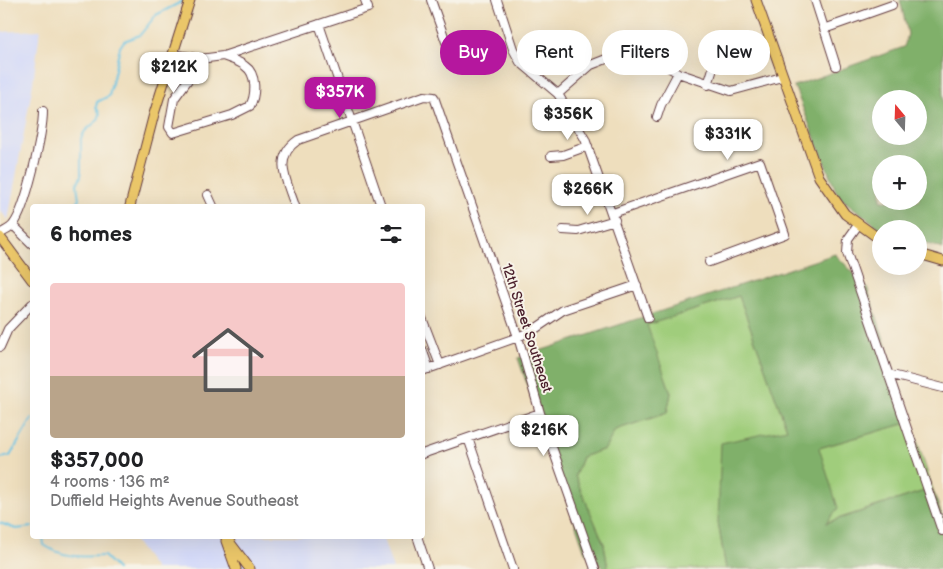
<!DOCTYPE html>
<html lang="en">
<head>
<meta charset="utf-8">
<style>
	:root { --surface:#fff; --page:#f6f6f6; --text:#202124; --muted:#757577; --line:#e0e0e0; --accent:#b5179e }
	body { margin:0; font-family:"Balsamiq Sans",sans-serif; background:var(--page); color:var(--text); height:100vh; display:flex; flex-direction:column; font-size:19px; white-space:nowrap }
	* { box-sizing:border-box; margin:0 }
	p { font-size:16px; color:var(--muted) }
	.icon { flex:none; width:28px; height:28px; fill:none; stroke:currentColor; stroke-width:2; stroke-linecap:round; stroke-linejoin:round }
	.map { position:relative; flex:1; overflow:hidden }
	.drawer { position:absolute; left:30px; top:204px; width:395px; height:335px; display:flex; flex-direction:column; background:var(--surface); border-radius:5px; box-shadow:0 5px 20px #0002 }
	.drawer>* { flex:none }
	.hud { position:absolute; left:440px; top:30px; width:428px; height:45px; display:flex; gap:10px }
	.needle { width:32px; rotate:341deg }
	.fabs { position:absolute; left:872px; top:90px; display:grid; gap:10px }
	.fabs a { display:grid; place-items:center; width:55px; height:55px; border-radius:50%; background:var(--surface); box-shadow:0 5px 20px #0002; font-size:25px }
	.price { position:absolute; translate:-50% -42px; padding:0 11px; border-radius:10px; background:#fff; color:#222; font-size:16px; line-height:32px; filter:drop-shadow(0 1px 2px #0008) }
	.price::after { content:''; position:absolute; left:50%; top:30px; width:15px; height:11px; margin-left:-8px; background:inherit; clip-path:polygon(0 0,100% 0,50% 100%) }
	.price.on { background:var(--accent); color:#fff }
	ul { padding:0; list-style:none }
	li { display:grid; align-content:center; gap:10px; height:265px; padding:0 20px }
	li+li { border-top:1px solid var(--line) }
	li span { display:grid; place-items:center; height:155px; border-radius:5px; color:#555 }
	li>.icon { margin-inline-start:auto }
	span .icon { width:90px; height:90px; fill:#fffc; stroke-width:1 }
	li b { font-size:21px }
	h2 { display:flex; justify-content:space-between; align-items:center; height:60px; padding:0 20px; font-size:21px }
	.chip { padding:0 18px; border-radius:22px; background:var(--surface); box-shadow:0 5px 20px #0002; font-size:18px; line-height:45px }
	.chip.on { background:var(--accent); color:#fff }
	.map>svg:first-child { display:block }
</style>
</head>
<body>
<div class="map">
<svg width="943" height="569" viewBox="0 0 943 569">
	<rect width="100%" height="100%" fill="#f7f3e8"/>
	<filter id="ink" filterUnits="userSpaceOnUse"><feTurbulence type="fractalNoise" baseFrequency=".02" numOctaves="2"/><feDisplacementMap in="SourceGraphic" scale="10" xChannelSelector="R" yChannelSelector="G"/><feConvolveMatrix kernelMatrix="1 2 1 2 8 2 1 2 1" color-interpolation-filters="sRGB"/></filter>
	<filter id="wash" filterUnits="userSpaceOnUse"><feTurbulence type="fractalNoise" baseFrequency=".0096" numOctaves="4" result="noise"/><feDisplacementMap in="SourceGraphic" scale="20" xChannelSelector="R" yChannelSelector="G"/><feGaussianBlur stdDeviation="1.12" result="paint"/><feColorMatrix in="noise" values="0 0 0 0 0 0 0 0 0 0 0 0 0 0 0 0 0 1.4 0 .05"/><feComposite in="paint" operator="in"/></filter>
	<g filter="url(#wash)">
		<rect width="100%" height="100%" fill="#eedebd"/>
		<path fill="#d3d9f9" d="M40,30L33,83L8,220L0,210V32Z
			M131,536H340L341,540L351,536H382L393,569H155Z"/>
		<path fill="#a0cd7b" stroke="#757653" d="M739,296L787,429L718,522L726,569H608L604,544L575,476L582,457L605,449L615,430L667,413L671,393L646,325Z
			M911,422L936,499L929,502L924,491L825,523L819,448Z"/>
		<path fill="#80b06b" stroke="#65684b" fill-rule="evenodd" d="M900,0H943V249L919,241V229H881L838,196L794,86L904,47L908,34ZM881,99H919V136H881ZM881,164H919V201H881Z
			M835,254L867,287L911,422L819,448L838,508L826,523L924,491L929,502L936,499L943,519V569H726L718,522L721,443L787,429L739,296L647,325L671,393L667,413L615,430L605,449L582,457L575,476L604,544L608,569H605L585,552L518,358Z"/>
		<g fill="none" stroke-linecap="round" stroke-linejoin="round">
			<path stroke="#67c5e6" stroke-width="2" d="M73,206L79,200L77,184L81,176V138L85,131L98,120L100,114L96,107L97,102L109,96L120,47L124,41L140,35L156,15L185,0
				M0,458L10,456L32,419
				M0,523L16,529L32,527
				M43,536L44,545C63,558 82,557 104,556L117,569"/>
		</g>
	</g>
	<g filter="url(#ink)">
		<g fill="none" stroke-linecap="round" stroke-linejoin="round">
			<defs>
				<path id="minor" d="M431,0L446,42
					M497,0L513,49L520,62L558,94L585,139L648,318
					M815,0L836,66
					M319,24L381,206
					M824,29L892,5
					M173,54L200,59L223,56L368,8L365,0
					M196,59L193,73L174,99L169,127L173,133L232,115L250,106C256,95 257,74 245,66C239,61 230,59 223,56
					M708,85L718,52
					M558,94L591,65L629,50L644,52L678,73L731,91L782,77
					M657,117L661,105L678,73
					M551,156L563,155L588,146
					M208,195L213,206
					M295,206C287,181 272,158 298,140L424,96L434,97L518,337L540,413L595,569
					M613,213L760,162L785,234L709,262
					M13,225L32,244
					M858,225L848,239L847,253L942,531
					M563,230L578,231L615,220
					M0,234C4,231 10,229 13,225C26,209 43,133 43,111
					M422,318L440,365
					M0,347L8,329L32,304
					M422,349L429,369
					M422,371L518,337L535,329L563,310L637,285
					M888,374L943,388
					M468,438L513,569
					M422,454L540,413
					M417,536L428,569"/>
				<path id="major" d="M756,0L819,177L845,214L881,240
					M130,206L154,114L190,0
					M0,237L32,280
					M919,254L943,261
					M225,536L250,569
					M226,541L236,569"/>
			</defs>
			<use href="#minor" stroke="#633c41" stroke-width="10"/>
			<use href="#major" stroke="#633c41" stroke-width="11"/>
			<use href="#minor" stroke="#fff" stroke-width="8"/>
			<use href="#major" stroke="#eac669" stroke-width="9"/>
		</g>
	</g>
	<g text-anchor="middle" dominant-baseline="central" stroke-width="4" stroke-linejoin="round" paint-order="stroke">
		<g font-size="14" fill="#4a1f2b" stroke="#f7f3e8">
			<text transform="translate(527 328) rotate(72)">12th Street Southeast</text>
		</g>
	</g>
</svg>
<div class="fabs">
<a><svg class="needle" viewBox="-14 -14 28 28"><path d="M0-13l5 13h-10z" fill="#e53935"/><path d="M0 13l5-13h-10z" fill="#757577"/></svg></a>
<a>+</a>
<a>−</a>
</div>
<b class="price" style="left:174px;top:94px">$212K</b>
<b class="price on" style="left:340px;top:119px">$357K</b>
<b class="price" style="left:568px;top:141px">$356K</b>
<b class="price" style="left:728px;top:161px">$331K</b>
<b class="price" style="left:588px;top:216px">$266K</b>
<b class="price" style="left:544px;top:457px">$216K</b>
<div class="hud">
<a class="chip on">Buy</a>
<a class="chip">Rent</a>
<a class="chip">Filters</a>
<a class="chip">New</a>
</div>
<section class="drawer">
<h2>6 homes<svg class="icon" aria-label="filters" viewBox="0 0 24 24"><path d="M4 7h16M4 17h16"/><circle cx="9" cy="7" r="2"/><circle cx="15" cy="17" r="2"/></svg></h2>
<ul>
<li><span style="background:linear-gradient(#f6c9c9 60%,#b9a48a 0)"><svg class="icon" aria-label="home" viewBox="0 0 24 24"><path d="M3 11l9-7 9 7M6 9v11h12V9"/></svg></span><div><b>$357,000</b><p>4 rooms · 136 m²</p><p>Duffield Heights Avenue Southeast</p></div></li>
</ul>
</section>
</div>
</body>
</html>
